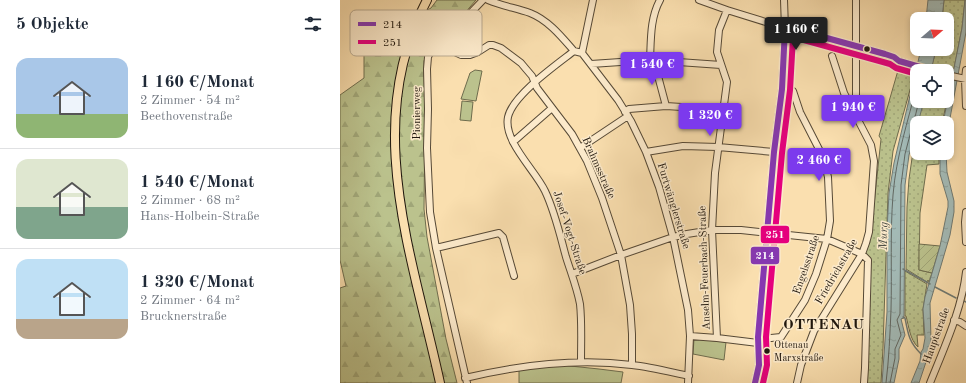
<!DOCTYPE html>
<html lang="de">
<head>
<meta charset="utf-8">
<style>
	:root { --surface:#fff; --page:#f6f6f7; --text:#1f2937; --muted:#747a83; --line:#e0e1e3; --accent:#7c3aed }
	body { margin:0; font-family:"Old Standard TT",serif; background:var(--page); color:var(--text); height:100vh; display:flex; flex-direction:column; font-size:15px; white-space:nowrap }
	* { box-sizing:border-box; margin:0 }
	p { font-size:13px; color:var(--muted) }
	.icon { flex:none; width:22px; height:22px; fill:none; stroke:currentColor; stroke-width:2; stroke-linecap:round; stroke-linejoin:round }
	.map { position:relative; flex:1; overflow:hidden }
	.drawer { display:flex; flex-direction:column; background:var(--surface); width:340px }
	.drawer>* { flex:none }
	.needle { width:26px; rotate:71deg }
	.fabs { position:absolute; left:570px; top:12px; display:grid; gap:8px }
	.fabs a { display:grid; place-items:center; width:44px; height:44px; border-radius:8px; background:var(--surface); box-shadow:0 2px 6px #0003; font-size:20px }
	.price { position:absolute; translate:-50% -34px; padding:0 9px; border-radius:4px; background:var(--accent); color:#fff; font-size:13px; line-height:26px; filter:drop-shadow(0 1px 2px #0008) }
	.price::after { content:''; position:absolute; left:50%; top:24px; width:12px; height:9px; margin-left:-6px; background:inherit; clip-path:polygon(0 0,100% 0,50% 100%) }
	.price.active { background:#222; color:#fff }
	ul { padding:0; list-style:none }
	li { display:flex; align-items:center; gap:12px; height:100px; padding:0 16px }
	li+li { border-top:1px solid var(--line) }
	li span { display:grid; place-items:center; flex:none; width:112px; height:80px; border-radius:12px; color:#555 }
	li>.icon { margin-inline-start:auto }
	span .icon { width:48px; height:48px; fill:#fffc; stroke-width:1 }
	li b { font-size:17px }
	h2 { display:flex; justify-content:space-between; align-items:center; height:48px; padding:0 16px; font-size:17px }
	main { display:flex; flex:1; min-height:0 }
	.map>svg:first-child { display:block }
</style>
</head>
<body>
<main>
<section class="drawer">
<h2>5 Objekte<svg class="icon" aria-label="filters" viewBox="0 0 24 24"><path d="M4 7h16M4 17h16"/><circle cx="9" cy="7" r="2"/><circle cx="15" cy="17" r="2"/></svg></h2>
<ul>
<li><span style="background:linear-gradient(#a9c7e8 70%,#8fb573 0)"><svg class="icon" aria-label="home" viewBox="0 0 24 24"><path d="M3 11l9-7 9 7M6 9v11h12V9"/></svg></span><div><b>1 160 €/Monat</b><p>2 Zimmer · 54 m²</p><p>Beethovenstraße</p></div></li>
<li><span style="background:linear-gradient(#dfe7d0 60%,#7fa58c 0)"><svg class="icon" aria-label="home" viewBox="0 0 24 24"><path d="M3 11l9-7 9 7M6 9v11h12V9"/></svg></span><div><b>1 540 €/Monat</b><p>2 Zimmer · 68 m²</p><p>Hans-Holbein-Straße</p></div></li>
<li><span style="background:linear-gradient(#bfe0f5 75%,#b9a48a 0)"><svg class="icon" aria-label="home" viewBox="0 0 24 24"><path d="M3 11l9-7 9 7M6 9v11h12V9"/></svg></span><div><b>1 320 €/Monat</b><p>2 Zimmer · 64 m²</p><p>Brucknerstraße</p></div></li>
</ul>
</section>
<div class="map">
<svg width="626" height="383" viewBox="0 0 626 383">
	<defs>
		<pattern id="grass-dots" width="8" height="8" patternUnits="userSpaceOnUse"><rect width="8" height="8" fill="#bbc28d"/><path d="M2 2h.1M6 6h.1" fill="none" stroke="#a0a678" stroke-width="1.8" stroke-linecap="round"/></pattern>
		<pattern id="forest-firs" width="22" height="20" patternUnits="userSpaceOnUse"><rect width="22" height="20" fill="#bbc28d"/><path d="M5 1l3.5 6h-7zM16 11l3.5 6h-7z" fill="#a0a678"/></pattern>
		<pattern id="garden-furrows" width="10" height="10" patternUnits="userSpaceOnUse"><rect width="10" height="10" fill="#bbc28d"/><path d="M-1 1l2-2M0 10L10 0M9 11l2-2" fill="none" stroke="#a0a678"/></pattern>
		<pattern id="water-ripples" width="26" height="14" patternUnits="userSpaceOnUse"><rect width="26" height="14" fill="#a3bab6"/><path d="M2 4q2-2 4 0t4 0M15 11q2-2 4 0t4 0" fill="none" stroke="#8c9f9b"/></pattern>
	</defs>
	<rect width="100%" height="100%" fill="#fadfaf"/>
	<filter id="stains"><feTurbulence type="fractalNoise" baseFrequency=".005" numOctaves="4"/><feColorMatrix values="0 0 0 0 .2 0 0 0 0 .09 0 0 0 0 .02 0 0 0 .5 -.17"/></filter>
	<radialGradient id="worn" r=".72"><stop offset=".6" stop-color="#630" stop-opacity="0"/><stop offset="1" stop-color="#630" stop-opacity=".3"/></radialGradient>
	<path fill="url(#grass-dots)" stroke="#6e6c4d" d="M604,0H625L622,28L614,69L592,65L596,49H607V19H602Z
		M559,67L575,72L553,151L548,193L543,348L541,383H526V254L525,252L531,233L541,139L539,136Z
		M583,101H607L602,123H577Z
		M577,124V153H599V164L587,165L580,213L579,270L592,273L589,282L588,280L587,282L566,269L567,207L569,179Z
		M565,271L587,284L583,309L584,335H577L578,347C570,340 569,327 566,316H565Z"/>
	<path fill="url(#forest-firs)" stroke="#6e6c4d" d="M97,0H136L112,28L88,49L84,61L85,114L84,209L87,237L106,339L117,383H0V288L6,286L0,260V95L24,78V53L20,27L27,23L44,37L58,30L69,14L75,17L91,8Z"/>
	<path fill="#bbc28d" stroke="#6e6c4d" d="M135,70L142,71L136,101L121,99L130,73Z
		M122,101L133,102L131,121L120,120Z
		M354,339L386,342L384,360L353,354Z
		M211,364L259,369L283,372L281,383H179V370Z"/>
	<path fill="url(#garden-furrows)" stroke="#6e6c4d" d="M579,244L600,246L592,273L579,270Z"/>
	<path fill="url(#water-ripples)" stroke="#6f7972" d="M588,0H604L602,19H586Z
		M625,0H626V32L608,129L607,146V123H603L622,28Z
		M581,49H596L591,71H577V101H584L569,155L565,185L564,318L561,319L565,335L559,349V359L554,383H542L547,312V230L549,193L554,163Z
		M600,153H606L607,172L614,201V212L610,235L590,303L591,341L587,359L579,383H571L580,361L581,352L583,349L585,338L583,309L585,297L600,246L608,207V201L600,174Z"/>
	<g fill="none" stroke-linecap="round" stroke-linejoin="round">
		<path stroke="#626862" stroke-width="1" d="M546,383C549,359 550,334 551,310C552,272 550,233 553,195C556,157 568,121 577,85
			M550,383L555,358V349L561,335L557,320L560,314L561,185L565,154L571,131L575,126L574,121L579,101"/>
		<path stroke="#6f7972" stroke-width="1.5" d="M563,269L590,284
			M595,287L616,298
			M624,301L626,302
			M563,317L565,318C568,334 569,342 581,354"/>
		<defs>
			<path id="minor" d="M148,0C162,6 176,8 190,13C208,20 221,36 234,51
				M359,0L387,10L445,28L458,34L488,44L553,62L559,61
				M456,30L545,54L554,57L559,61L594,71
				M98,43L106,48L121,55H130L138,52L149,45H153L161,48L181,63L186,69L192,76L197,88L232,134L247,161L262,198L281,255L290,305L292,334V365
				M242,53L278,100L291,121L306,152L319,187L333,237L348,310L350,336L348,383
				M445,54C448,47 452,39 458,34
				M310,60C311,40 310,18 320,0
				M314,61L326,106
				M251,64L310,60L381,65
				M626,70L625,79L626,106
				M607,75L626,79
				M512,108L516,103V0
				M285,112L289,109L326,106L357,108L383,112
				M173,142L212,108
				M240,148L288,116
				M306,152L343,146L378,147L434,152
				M626,212L625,222L626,242
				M96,248L159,233L163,237L174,276
				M232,274L281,255L333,237L347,234L372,230H401L487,239L522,254L528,260L525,368L524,383
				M614,320L620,322L626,326
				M350,336L377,338L418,343
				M418,337L431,338L441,337L465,300L476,274L487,239L490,221L488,177L483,157L460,112L453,91L442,89
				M377,338L372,230L375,173L387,82L377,52L379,30L387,10
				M241,361C241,342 242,323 240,304C237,288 231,273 226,257C220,235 215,212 205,191C195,170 163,141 168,117C173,95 216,65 234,51L242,53L253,0
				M125,378C180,365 236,358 292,365C311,367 330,372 349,376
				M127,383L96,248L90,212L87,148L88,109L87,69L88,57L93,47L122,22L143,0
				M415,383L419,365L418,337L434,152L442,89L445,28L444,0
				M457,383L461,365L474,331L522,254L526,243L529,232L534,161L531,145L504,93L492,56
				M590,383C604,348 622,309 626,272"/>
			<path id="major" d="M87,0C21,123 73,257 100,383"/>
		</defs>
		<use href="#minor" stroke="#564936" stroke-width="8"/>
		<use href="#major" stroke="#20170d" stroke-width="10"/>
		<use href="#minor" stroke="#fceacb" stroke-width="6"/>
		<use href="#major" stroke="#fadfaf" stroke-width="8"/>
		<defs>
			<path id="bus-1" d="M415,383L419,365L418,337L434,152L442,89L445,28L454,29L545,54L554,57L559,61L594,71"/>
			<path id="bus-2" d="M423,383L427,365L426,337L442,153L450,90L453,37L543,62L550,64L556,68L577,74"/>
		</defs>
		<use href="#bus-1" stroke="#fceacb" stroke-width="9"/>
		<use href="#bus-2" stroke="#fceacb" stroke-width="9"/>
		<use href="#bus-1" stroke="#8638b0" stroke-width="6"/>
		<use href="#bus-2" stroke="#e5007d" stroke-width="6"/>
	</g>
	<g fill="#20170d" stroke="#fceacb" stroke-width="1.5">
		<circle cx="527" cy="49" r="3.5"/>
		<circle cx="427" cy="351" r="3.5"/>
	</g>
	<g text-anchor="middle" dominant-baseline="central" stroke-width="3" stroke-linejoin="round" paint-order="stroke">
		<g font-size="10" fill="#20170d" stroke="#fceacb" text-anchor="start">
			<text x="434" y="345">Ottenau<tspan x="434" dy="13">Marxstraße</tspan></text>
		</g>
		<g font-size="11" fill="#20170d" stroke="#fceacb">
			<text transform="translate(77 113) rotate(-90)">Pionierweg</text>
			<text transform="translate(258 168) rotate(66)">Brahmsstraße</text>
			<text transform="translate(333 206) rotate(73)">Furtwänglerstraße</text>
			<text transform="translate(229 233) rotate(72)">Josef-Vogt-Straße</text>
			<text transform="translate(467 265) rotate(-71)">Engelsstraße</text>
			<text transform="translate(365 268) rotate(-92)">Anselm-Feuerbach-Straße</text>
			<text transform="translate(497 272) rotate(-60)">Friedrichstraße</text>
			<text transform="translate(597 336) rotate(-70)">Hauptstraße</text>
		</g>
		<g font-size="12" font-style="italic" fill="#4e5048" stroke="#fceacb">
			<text transform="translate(544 236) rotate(-89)">Murg</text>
		</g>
		<g font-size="15" font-weight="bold" letter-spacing="1" fill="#20170d" stroke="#fceacb">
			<text x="484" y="325">OTTENAU</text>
		</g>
	</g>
	<rect x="10" y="10" width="132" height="46" rx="6" fill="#fceacb" stroke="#baab92" stroke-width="1"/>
	<rect x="18" y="22" width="18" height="4" fill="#8638b0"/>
	<rect x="18" y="40" width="18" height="4" fill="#e5007d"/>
	<g font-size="11" fill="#20170d">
		<text x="43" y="28">214</text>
		<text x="43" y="46">251</text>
	</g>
	<g stroke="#fceacb" stroke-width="1.5">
		<rect x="420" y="225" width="30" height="19" rx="4" fill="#e5007d"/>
		<rect x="410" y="246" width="30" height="19" rx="4" fill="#8638b0"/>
	</g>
	<g font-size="11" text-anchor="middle" font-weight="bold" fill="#fff">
		<text x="435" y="238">251</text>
		<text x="425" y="259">214</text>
	</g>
	<rect width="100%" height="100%" filter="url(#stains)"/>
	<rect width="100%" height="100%" fill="url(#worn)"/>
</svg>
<div class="fabs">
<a><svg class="needle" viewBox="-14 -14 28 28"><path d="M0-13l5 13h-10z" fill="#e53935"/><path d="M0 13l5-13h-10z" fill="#747a83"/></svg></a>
<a><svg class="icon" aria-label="locate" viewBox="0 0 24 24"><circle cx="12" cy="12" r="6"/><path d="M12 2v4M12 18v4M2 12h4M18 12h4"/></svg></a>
<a><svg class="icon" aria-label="layers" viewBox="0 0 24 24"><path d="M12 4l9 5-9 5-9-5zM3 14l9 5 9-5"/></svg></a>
</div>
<b class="price active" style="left:456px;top:51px">1 160 €</b>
<b class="price" style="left:312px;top:86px">1 540 €</b>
<b class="price" style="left:513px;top:129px">1 940 €</b>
<b class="price" style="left:370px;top:137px">1 320 €</b>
<b class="price" style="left:479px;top:182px">2 460 €</b>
</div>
</main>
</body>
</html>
